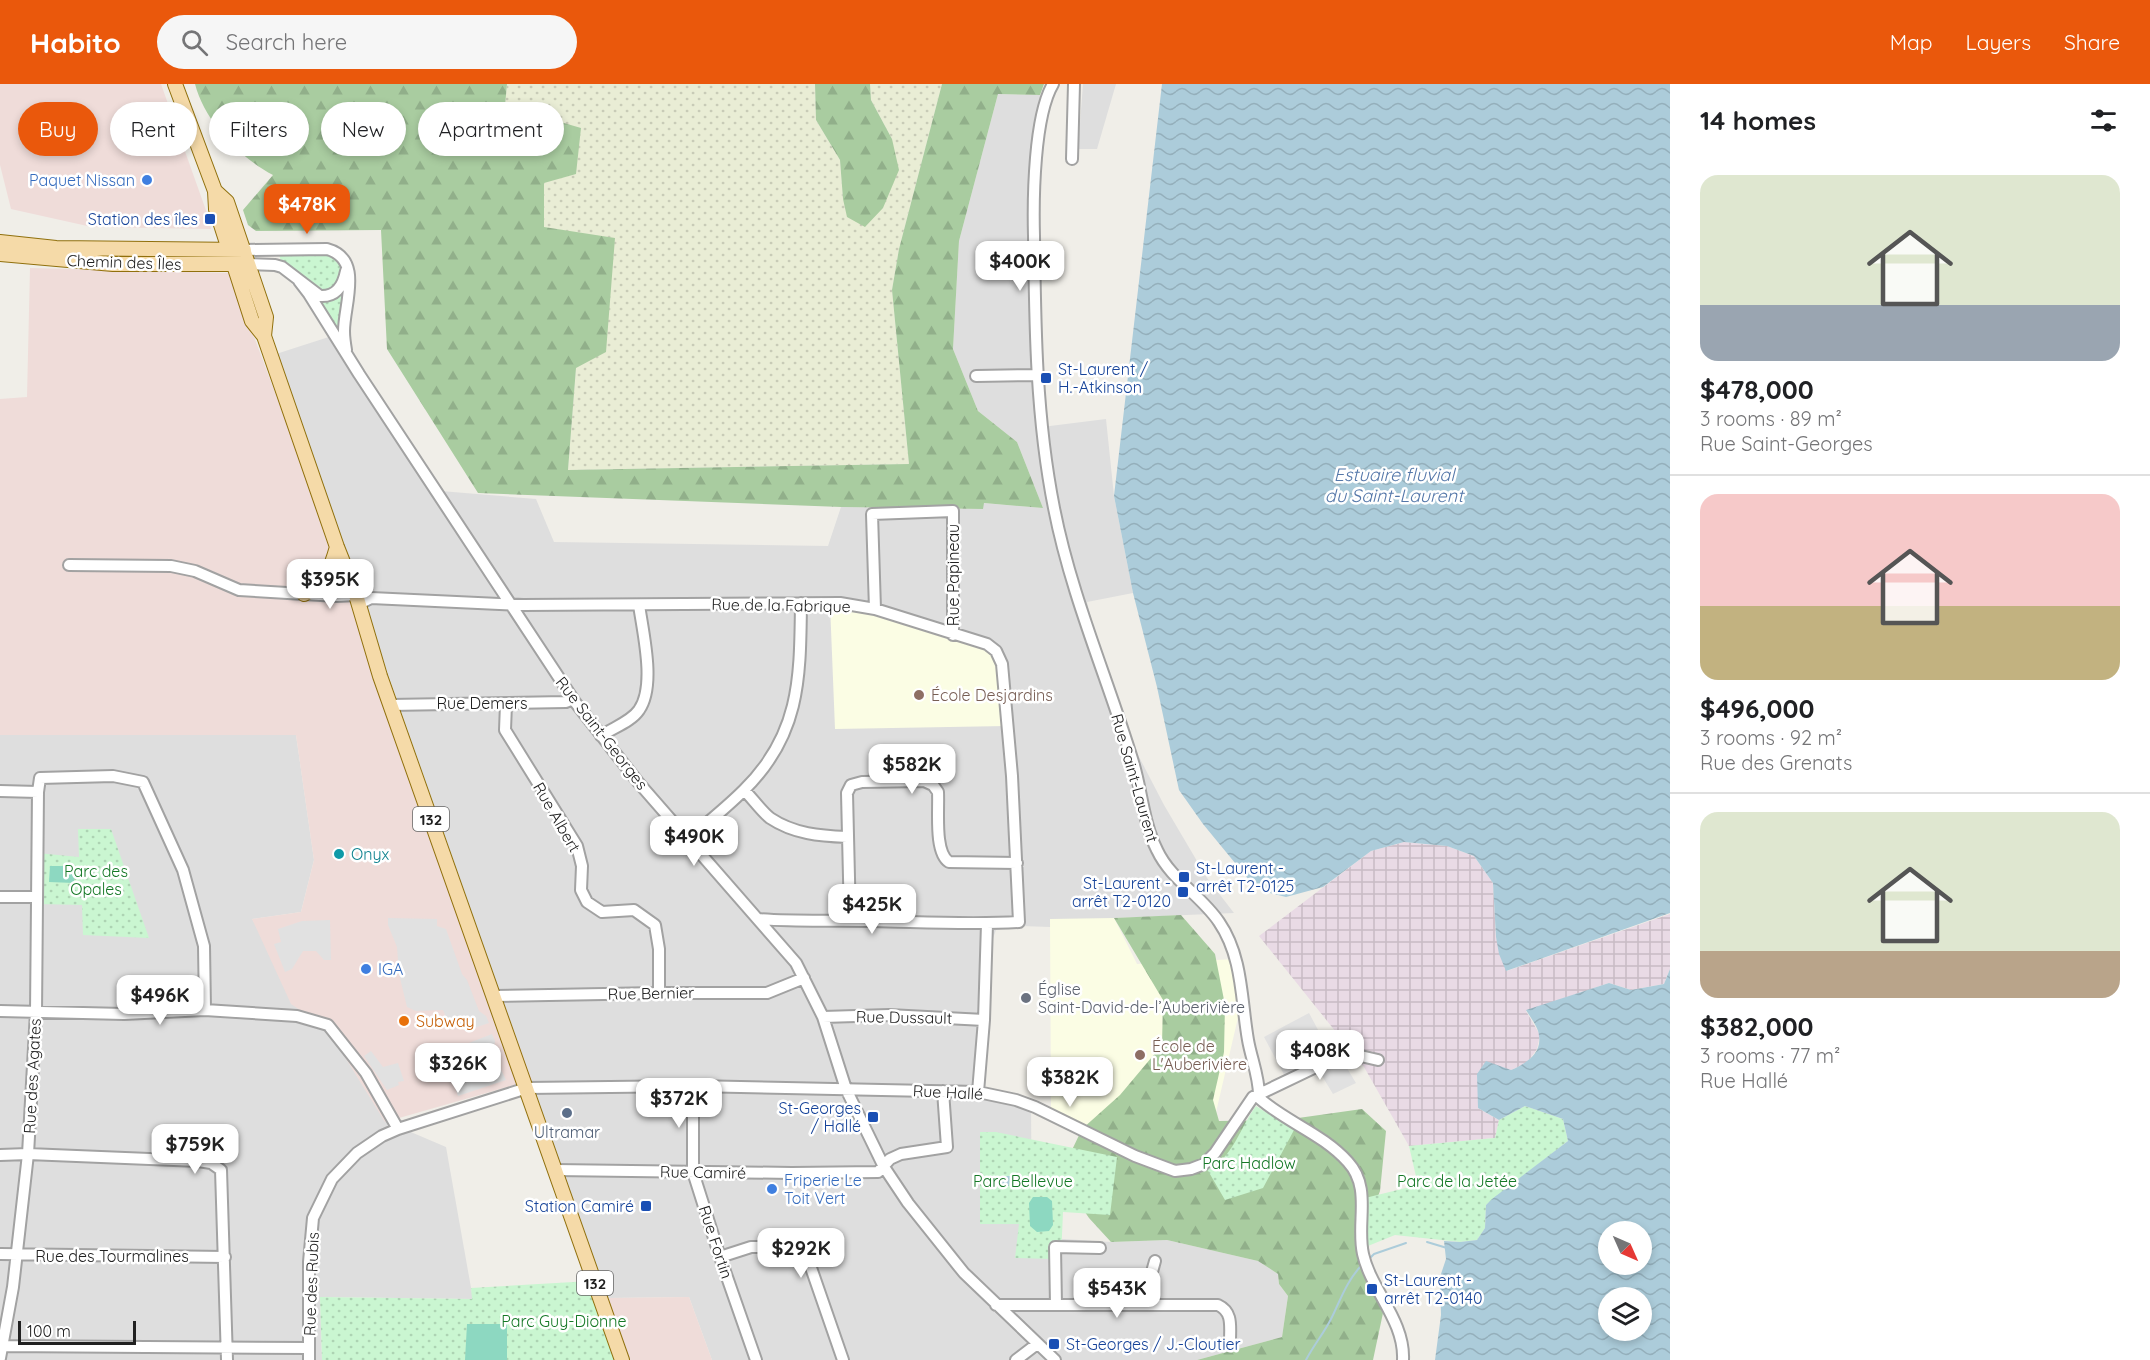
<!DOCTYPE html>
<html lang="en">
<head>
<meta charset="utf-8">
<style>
	:root { --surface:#fff; --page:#f6f6f6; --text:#202124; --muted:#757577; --line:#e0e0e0; --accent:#ea580c }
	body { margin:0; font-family:Quicksand,sans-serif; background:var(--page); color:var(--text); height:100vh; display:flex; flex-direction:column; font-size:22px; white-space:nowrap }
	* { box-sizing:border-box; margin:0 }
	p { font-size:20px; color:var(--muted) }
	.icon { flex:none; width:33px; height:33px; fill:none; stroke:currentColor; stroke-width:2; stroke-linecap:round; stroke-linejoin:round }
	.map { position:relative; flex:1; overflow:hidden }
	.sheet { display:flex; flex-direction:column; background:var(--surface); width:480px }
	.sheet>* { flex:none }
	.hud { position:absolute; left:18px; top:18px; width:570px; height:54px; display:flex; gap:12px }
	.needle { width:39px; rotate:135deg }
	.controls { position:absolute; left:1598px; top:1137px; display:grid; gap:12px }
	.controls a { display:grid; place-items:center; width:54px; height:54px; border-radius:50%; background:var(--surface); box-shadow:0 3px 9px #0003; font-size:30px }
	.scale { position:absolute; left:18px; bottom:15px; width:118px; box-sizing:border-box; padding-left:6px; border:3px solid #212121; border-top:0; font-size:16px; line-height:21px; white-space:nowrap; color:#212121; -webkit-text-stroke:4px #fff; paint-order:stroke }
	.price { position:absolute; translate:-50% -51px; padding:0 14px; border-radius:12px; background:#fff; color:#222; font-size:20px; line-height:39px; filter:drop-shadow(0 2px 3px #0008) }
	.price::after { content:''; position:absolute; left:50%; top:36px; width:18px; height:14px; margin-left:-9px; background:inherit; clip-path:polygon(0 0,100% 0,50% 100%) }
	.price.selected { background:var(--accent); color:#fff }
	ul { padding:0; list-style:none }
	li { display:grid; align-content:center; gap:12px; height:318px; padding:0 30px }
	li+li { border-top:2px solid var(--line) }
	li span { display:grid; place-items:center; height:186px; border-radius:18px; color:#555 }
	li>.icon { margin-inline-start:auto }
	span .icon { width:108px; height:108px; fill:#fffc; stroke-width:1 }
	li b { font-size:26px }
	h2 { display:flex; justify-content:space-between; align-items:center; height:72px; padding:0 30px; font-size:26px }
	.chip { padding:0 21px; border-radius:27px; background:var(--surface); box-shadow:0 3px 9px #0003; font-size:21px; line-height:54px }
	.chip.selected { background:var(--accent); color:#fff }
	header { display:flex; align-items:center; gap:36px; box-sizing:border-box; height:84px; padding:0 30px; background:var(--accent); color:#fff }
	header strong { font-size:28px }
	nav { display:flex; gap:33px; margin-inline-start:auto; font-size:21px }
	.search { width:420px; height:54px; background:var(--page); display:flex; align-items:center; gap:15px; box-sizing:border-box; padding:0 21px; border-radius:33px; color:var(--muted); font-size:22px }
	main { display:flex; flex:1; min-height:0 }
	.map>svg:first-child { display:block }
</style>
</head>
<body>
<header>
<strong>Habito</strong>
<div class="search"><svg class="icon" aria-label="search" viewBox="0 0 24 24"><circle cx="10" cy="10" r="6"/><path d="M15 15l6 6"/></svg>Search here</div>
<nav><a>Map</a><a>Layers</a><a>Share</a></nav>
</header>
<main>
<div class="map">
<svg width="1670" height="1276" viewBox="0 0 1670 1276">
	<defs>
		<pattern id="industrial-grid" width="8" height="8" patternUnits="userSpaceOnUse" patternTransform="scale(1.5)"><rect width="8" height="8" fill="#e9dae5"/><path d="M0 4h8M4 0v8" fill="none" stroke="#c8bbc4"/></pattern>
		<pattern id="farmland-dots" width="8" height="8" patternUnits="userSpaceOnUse" patternTransform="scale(1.5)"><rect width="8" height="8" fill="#e9edd5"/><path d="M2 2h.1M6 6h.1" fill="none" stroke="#c8cbb7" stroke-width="1.8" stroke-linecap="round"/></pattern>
		<pattern id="forest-firs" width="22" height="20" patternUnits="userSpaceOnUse" patternTransform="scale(1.5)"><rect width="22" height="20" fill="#a9cca0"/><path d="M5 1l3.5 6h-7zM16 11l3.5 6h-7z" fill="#91af8a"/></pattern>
		<pattern id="park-dots" width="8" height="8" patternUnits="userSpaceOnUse" patternTransform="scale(1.5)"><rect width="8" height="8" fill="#caf6d1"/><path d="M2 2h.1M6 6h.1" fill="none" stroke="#add3b3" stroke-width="1.8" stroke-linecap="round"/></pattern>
		<pattern id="water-waves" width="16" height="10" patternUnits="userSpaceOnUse" patternTransform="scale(1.5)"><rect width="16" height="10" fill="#acccda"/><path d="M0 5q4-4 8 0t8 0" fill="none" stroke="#94afbb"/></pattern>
	</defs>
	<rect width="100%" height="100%" fill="#f0eee8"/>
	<path fill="#dedede" d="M1083,0H1116L1097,65H1078Z
		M998,10L1040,11L1033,109L1042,343L1106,335L1114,412L1133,509L1087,518L1099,567L1137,669L1164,721L1207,794L1234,829L1114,834L1080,844L1021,842L996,846L983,882L982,1005L1031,1021L1032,1153L1111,1158L1167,1156L1258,1177L1278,1190L1279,1200L1288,1212L1282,1253L1197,1276H712L689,1213L607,1214L360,510L273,271L338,250L441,407L536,415L554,458L828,462L841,423L983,425V419L1043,424L1017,358L978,327L953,265L959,157Z
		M0,651H296L314,776L301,828L252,835L327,944L385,1037L446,1063L473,1215L320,1213L322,1276H0Z"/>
	<path fill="#efdcd9" d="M0,0H161L208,132L211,145L92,143L11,125L0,81Z
		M30,184L230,189L468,821L532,996L385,1038L327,944L291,920L252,835L301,828L314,776L296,651H0V315L27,313Z
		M689,1213L712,1276H623L607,1214Z"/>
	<path fill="url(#industrial-grid)" d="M1404,758L1447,762L1474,772L1493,799L1496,853L1507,887L1670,830V885L1664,900L1631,906L1609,899L1526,927L1540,951L1537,965L1527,979L1511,986L1478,1024L1499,1036L1495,1054L1409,1062L1364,983L1259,852L1371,767Z"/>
	<path fill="#fbfde4" d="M830,520L877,531L986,565L1002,580L1006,642L835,645Z
		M1114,834L1137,880L1235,875L1243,912L1204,1080L1191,1085L1051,1030L1050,835Z"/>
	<path fill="url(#farmland-dots)" d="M507,0H815L816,36L840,76L843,115L892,55L871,16L870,0H942L899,165L892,206L909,380L568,386L576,284L544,143V99L505,22Z"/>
	<path fill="url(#forest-firs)" d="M195,0H507L505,22L581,44L576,90L544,99V143L615,154L606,268L576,284L568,386L909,380L892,206L899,165L942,0H1044L1040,11L998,10L959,157L953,265L978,327L1017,358L1043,424L984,419L983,425L841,423L478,409L387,265L381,146L256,147L248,141L243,126L273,91C239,73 205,38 195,0Z
		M815,0H870L871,16L892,55L899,86L883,124L865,143L847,133L843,115L840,76L816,36Z
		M1181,831L1215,870L1225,921L1224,968L1213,1016L1219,1037L1284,1036L1362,1025L1386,1047L1380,1107L1367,1142L1371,1191L1383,1229L1373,1276H1197L1282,1253L1288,1212L1279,1200L1278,1190L1258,1177L1167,1156L1111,1158L1089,1134L1060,1091L1082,1045L1120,1011L1162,961L1163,916L1114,834Z"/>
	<path fill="url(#park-dots)" d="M278,165H316L344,175L347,269L309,210L282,183Z
		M78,745H111L149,854L83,851L82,821L37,820V769L79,773Z
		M1080,982L1088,985L1093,996C1091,1004 1087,1008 1078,1008Z
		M1256,1022L1294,1046L1263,1104L1225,1116L1207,1085C1232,1077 1241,1041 1256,1022Z
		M1525,1022L1563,1035L1568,1057L1486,1121L1485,1144L1477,1156L1460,1158L1395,1151L1363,1164L1365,1114L1418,1101L1409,1062L1495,1054L1499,1036Z
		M980,1048H996L1117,1073L1110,1131L1063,1128L1059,1221L1051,1175L1015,1174L1019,1140H980Z
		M591,1197L618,1276H322L320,1213L472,1215L471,1204Z"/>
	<path fill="#8dd8c1" d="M50,782H74V799L49,798Z
		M1033,1113H1047L1052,1117L1053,1141L1049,1147L1037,1148L1030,1142L1029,1119Z
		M467,1240H507V1276H465Z"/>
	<path fill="#e1e1e1" d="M388,834L437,835V842L446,845L462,890L467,896L479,927L486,932L489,939L465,947L462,941L448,938L443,926L416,927L407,923L399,890L397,863L388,841Z
		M330,836L331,876H324L316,867H303L292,885L285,888L274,860L281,858L278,845L302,837Z
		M1309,929L1332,972L1287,996L1264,953Z
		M492,950L495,957L493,969L506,996L458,1012L443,969Z
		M371,967L383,983L398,979L404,997L398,998L399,1001L387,1006L364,972Z
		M1342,976L1356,999L1333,1010L1319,987Z"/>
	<path fill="url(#water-waves)" fill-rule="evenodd" d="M1162,0H1670V829L1506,887L1499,870L1496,853L1493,799L1474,772L1447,762L1404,758L1371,767L1323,803L1286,813L1262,807L1249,796L1203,740L1179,706L1157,603L1133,509L1114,412Z
		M1670,885V1276H1435L1441,1231L1440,1193L1446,1175L1444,1157L1460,1158L1477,1156L1485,1144L1486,1121L1492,1115L1568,1057L1563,1035L1525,1022L1499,1036L1478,1024L1477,990L1486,977L1511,986C1525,980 1542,970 1539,952C1539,944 1530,933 1526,926L1609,899L1631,906L1664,900ZM1608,1148H1641V1180H1608ZM1608,1214H1641V1246H1608Z
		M989,1092H1010L1009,1102H989Z"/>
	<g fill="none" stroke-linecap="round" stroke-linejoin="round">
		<path stroke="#acccda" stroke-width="2" d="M1427,1158L1447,1164
			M1369,1175L1374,1170L1406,1159
			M1306,1276C1313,1262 1324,1249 1331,1235C1340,1217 1347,1196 1362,1181"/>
		<defs>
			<path id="minor" d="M1053,0C1034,32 1033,114 1034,152C1035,243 1036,334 1054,424C1071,511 1107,593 1133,678C1142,707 1143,738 1157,766C1171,796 1201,811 1219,838C1243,873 1241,916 1248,956C1251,974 1260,995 1259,1014C1286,1038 1323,1050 1348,1078C1372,1104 1356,1139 1363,1170C1371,1206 1405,1237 1403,1276
				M1072,75L1074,0
				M244,166L327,165C364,175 344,220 344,247C344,253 345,260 346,266
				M248,180L275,181L282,183L320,212C336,213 343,202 346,187
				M299,197L309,210L359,290L575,618L638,698L796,879L823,933L846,1005L884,1083L908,1119L964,1189L1055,1276
				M976,292L1037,291
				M69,481L171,482L195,487L239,506L337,512L356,511
				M359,520L371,514L523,521L840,519L875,525L987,560L996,567L1002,580L1012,692L1019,838C970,841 922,838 873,837C834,836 796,838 758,835
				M875,525L872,430L953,427V551
				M506,620L505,646L577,762L582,782L581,806L587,818L602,828L634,826L655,841L659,865V909
				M390,621L566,618L573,615
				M601,652C612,644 631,638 639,626C656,602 643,549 639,521
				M744,706C753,715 761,727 770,734C794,750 820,752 847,753
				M0,707L38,708
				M688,755C707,739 726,724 744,706C801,650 800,593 801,519
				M0,813H37
				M850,836L847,709L851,701L862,698L924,697L933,701L938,708C939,727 934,768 949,778L1017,779
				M494,912L659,909H767L804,894
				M0,927L124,930L205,926L297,932L328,941L366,989L398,1045
				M823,933L889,931L984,936
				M693,1002V1088L720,1173L756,1276
				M978,1008L984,936L987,840
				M0,1071L28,1070L198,1077L211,1079L221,1086L227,1276
				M555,1086L792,1089L878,1088L890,1075L901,1070L947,1063L943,1007
				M0,1170L225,1173
				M720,1173L751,1163H794L801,1166L808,1175L843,1276
				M996,1221H1218C1233,1228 1230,1242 1230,1257
				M1056,1221L1055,1163L1100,1164
				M1149,1221L1150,1195L1155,1177
				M0,1262L309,1264
				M0,1274L13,1203L28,1070L36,928L38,708L40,694L113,692L143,698L183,786L204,862L205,926
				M309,1276V1178L313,1134L332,1095L357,1069L382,1052L398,1045L527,1004L693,1002L978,1008L1016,1016L1035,1023L1135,1072L1175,1087L1191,1085L1204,1080L1215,1069L1253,1013L1343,970H1352L1378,976
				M1016,1276L1037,1260"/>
			<path id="major" d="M175,0L215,107L216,125L252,237L264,252L337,463L356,511L380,592L622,1276
				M215,107L227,118L266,233L264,252
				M0,158L56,164L244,166
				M0,170L113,180H248
				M304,510C326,497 330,488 337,463"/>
		</defs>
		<use href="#minor" stroke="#a2a2a2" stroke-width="14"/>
		<use href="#major" stroke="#90700d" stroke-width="16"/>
		<use href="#minor" stroke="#fff" stroke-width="10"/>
		<use href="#major" stroke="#f5daa8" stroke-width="14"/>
	</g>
	<g fill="#3f7fe0" stroke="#fff" stroke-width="2">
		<circle cx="147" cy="96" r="6"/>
		<circle cx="366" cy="885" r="6"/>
		<circle cx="772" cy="1105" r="6"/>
	</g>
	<g fill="#1a4fb4" stroke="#fff" stroke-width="2">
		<rect x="204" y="129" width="12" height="12" rx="3"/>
		<rect x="1040" y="288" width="12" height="12" rx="3"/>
		<rect x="1178" y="787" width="12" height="12" rx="3"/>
		<rect x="1177" y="802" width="12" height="12" rx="3"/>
		<rect x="867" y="1027" width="12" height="12" rx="3"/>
		<rect x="640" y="1116" width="12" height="12" rx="3"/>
		<rect x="1366" y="1199" width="12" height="12" rx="3"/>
		<rect x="1048" y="1254" width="12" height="12" rx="3"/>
	</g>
	<g fill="#8d6e63" stroke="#fff" stroke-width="2">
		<circle cx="919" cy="611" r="6"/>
		<circle cx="1140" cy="971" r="6"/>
	</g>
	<circle fill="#0f9aa8" stroke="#fff" stroke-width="2" cx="339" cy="770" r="6"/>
	<circle fill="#6b7280" stroke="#fff" stroke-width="2" cx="1026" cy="914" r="6"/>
	<circle fill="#e8710a" stroke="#fff" stroke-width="2" cx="404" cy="937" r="6"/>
	<circle fill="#5c6f8a" stroke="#fff" stroke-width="2" cx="567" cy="1029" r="6"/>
	<g text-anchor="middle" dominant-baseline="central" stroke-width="5" stroke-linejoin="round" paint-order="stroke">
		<g fill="#fff" stroke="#646464" stroke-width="1.5">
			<rect x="413" y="723" width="36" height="24" rx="4.5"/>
			<rect x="577" y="1187" width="36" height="24" rx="4.5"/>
		</g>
		<g font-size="15" font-weight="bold" fill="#212121">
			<text x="431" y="735">132</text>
			<text x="595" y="1199">132</text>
		</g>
		<g font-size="16" fill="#366cbe" stroke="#fff" text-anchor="start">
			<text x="135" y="96" text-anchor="end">Paquet Nissan</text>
			<text x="378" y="885">IGA</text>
			<text x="784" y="1096">Friperie Le<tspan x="784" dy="18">Toit Vert</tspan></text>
		</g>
		<g font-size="16" fill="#164399" stroke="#fff" text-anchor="end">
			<text x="198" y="135">Station des îles</text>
			<text x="1058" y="285" text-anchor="start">St-Laurent /<tspan x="1058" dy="18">H.-Atkinson</tspan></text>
			<text x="1196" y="784" text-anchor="start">St-Laurent -<tspan x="1196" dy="18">arrêt T2-0125</tspan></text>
			<text x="1171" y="799">St-Laurent -<tspan x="1171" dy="18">arrêt T2-0120</tspan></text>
			<text x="861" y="1024">St-Georges<tspan x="861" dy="18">/ Hallé</tspan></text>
			<text x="634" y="1122">Station Camiré</text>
			<text x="1384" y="1196" text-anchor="start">St-Laurent -<tspan x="1384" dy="18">arrêt T2-0140</tspan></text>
			<text x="1066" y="1260" text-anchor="start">St-Georges / J.-Cloutier</text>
		</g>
		<g font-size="16" fill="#212121" stroke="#fff">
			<text transform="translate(124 178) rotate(2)">Chemin des Îles</text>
			<text transform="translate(953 491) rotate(-90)">Rue Papineau</text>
			<text transform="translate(781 521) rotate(1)">Rue de la Fabrique</text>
			<text x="482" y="619">Rue Demers</text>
			<text transform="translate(602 649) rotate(52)">Rue Saint-Georges</text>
			<text transform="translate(1135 694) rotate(74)">Rue Saint-Laurent</text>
			<text transform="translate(557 733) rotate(60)">Rue Albert</text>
			<text transform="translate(651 909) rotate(-1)">Rue Bernier</text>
			<text transform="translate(904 933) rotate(1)">Rue Dussault</text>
			<text transform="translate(32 992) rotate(-87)">Rue des Agates</text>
			<text transform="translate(948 1008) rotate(3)">Rue Hallé</text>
			<text transform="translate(703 1088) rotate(1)">Rue Camiré</text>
			<text transform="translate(716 1158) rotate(72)">Rue Fortin</text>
			<text x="112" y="1172">Rue des Tourmalines</text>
			<text transform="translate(311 1200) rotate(-88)">Rue des Rubis</text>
		</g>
		<g font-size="16" fill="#785e54" stroke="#fff" text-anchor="start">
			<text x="931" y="611">École Desjardins</text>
			<text x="1152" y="962">École de<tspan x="1152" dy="18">L'Auberivière</tspan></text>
		</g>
		<g font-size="16" fill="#0d838f" stroke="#fff" text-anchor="start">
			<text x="351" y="770">Onyx</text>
		</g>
		<g font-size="16" fill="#157826" stroke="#fff">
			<text x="96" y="787">Parc des<tspan x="96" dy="18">Opales</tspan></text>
			<text x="1249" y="1079">Parc Hadlow</text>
			<text x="1023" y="1097">Parc Bellevue</text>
			<text x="1457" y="1097">Parc de la Jetée</text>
			<text x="564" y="1237">Parc Guy-Dionne</text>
		</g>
		<g font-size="16" fill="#5b616d" stroke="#fff" text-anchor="start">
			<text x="1038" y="905">Église<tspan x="1038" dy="18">Saint-David-de-l’Auberivière</tspan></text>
		</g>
		<g font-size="16" fill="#c56008" stroke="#fff" text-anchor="start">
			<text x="416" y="937">Subway</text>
		</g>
		<g font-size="16" fill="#4e5e75" stroke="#fff">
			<text x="567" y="1048">Ultramar</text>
		</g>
		<g font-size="18" font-style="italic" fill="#5477a9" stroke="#fff">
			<text x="1394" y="390">Estuaire fluvial<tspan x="1394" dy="21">du Saint-Laurent</tspan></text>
		</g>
	</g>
</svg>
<div class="controls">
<a><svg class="needle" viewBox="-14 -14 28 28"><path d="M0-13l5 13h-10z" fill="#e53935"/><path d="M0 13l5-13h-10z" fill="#757577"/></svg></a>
<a><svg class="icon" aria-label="layers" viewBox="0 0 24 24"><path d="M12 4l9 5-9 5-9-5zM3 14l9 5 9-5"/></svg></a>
</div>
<div class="scale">100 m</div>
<b class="price selected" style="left:307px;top:151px">$478K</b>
<b class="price" style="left:1020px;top:208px">$400K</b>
<b class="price" style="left:330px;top:526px">$395K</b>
<b class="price" style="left:912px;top:711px">$582K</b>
<b class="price" style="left:694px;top:783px">$490K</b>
<b class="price" style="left:872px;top:851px">$425K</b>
<b class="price" style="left:160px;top:942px">$496K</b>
<b class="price" style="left:1320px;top:997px">$408K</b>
<b class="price" style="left:458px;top:1010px">$326K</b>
<b class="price" style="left:1070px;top:1024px">$382K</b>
<b class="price" style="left:679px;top:1045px">$372K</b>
<b class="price" style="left:195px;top:1091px">$759K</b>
<b class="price" style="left:801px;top:1195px">$292K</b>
<b class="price" style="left:1117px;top:1235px">$543K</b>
<div class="hud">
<a class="chip selected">Buy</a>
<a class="chip">Rent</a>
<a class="chip">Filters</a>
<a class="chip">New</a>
<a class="chip">Apartment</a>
</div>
</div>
<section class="sheet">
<h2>14 homes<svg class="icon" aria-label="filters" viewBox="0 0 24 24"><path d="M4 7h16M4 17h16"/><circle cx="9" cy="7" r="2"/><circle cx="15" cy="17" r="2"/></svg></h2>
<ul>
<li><span style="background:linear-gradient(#dfe7d0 70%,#9aa5b1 0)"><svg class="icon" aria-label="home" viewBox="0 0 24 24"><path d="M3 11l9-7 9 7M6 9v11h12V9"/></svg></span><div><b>$478,000</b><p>3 rooms · 89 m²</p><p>Rue Saint-Georges</p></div></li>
<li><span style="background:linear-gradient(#f6c9c9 60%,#c2b280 0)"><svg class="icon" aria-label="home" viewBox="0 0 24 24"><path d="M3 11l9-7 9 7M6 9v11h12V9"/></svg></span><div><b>$496,000</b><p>3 rooms · 92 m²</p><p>Rue des Grenats</p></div></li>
<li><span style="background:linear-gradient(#dfe7d0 75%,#b9a48a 0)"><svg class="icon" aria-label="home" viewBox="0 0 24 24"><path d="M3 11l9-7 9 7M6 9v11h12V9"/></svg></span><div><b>$382,000</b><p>3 rooms · 77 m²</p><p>Rue Hallé</p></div></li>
</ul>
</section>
</main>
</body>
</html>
